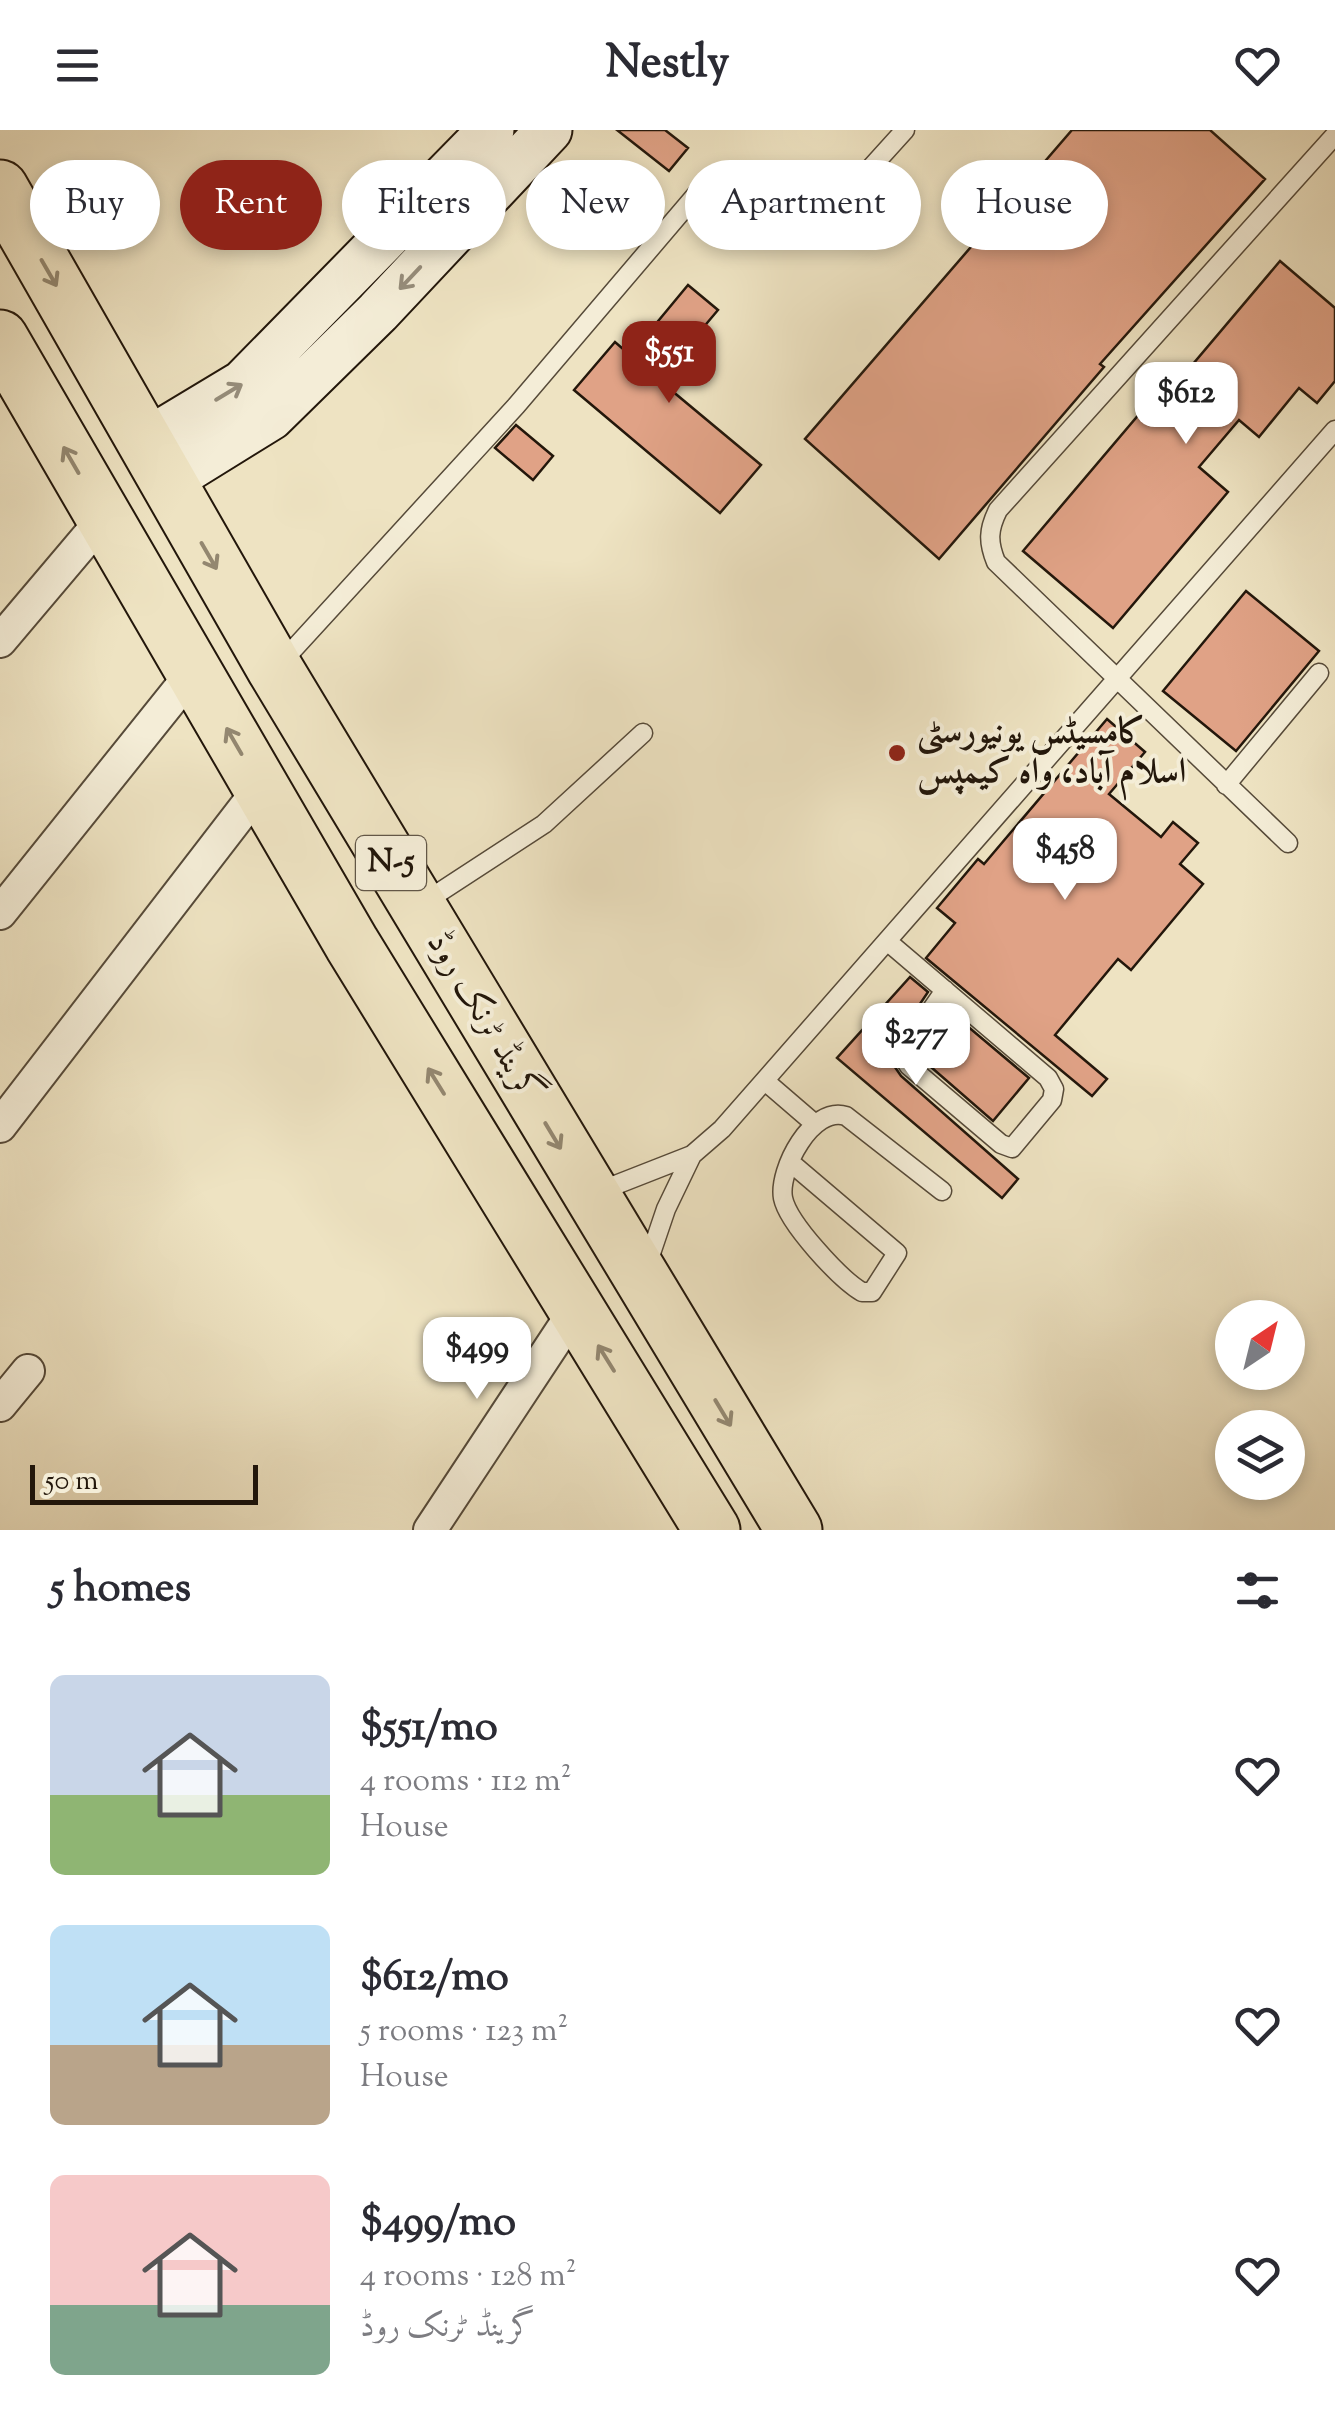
<!DOCTYPE html>
<html lang="en">
<head>
<meta charset="utf-8">
<style>
	:root { --surface:#fff; --page:#f2f2f3; --text:#2b2b33; --muted:#7c7c81; --accent:#8f2418 }
	body { margin:0; font-family:"Sorts Mill Goudy",Amiri,serif; background:var(--page); color:var(--text); height:100vh; display:flex; flex-direction:column; font-size:38px; white-space:nowrap }
	* { box-sizing:border-box; margin:0 }
	p { font-size:32px; color:var(--muted) }
	.icon { flex:none; width:55px; height:55px; fill:none; stroke:currentColor; stroke-width:2; stroke-linecap:round; stroke-linejoin:round }
	.map { position:relative; height:1400px; overflow:hidden }
	.drawer { display:flex; flex-direction:column; background:var(--surface); flex:1 }
	.drawer>* { flex:none }
	.guide { position:absolute; left:30px; top:30px; width:1275px; height:90px; display:flex; gap:20px }
	.needle { width:65px; rotate:35deg }
	.buttons { position:absolute; left:1215px; top:1170px; display:grid; gap:20px }
	.buttons a { display:grid; place-items:center; width:90px; height:90px; border-radius:50%; background:var(--surface); box-shadow:0 5px 15px #0003; font-size:50px }
	.scale { position:absolute; left:30px; bottom:25px; width:228px; box-sizing:border-box; padding-left:10px; border:5px solid #23170b; border-top:0; font-size:28px; line-height:35px; white-space:nowrap; color:#23170b; -webkit-text-stroke:8px #f4edd7; paint-order:stroke }
	.price { position:absolute; translate:-50% -85px; padding:0 22px; border-radius:20px; background:#fff; color:#222; font-size:32px; line-height:65px; filter:drop-shadow(0 2px 5px #0008) }
	.price::after { content:''; position:absolute; left:50%; top:60px; width:30px; height:22px; margin-left:-15px; background:inherit; clip-path:polygon(0 0,100% 0,50% 100%) }
	.price.current { background:var(--accent); color:#fff }
	ul { padding:0; list-style:none }
	li { display:flex; align-items:center; gap:30px; height:250px; padding:0 50px }
	li span { display:grid; place-items:center; flex:none; width:280px; height:200px; border-radius:15px; color:#555 }
	li>.icon { margin-inline-start:auto }
	span .icon { width:120px; height:120px; fill:#fffc; stroke-width:1 }
	li b { font-size:42px }
	h2 { display:flex; justify-content:space-between; align-items:center; height:120px; padding:0 50px; font-size:42px }
	.chip { padding:0 35px; border-radius:45px; background:var(--surface); box-shadow:0 5px 15px #0003; font-size:35px; line-height:90px }
	.chip.current { background:var(--accent); color:#fff }
	header { display:flex; justify-content:space-between; align-items:center; height:130px; padding:0 50px; background:var(--surface); font-size:45px; font-weight:700 }
	.map>svg:first-child { display:block }
</style>
</head>
<body>
<header><svg class="icon" aria-label="menu" viewBox="0 0 24 24"><path d="M4 6h16M4 12h16M4 18h16"/></svg>Nestly<svg class="icon" aria-label="heart" viewBox="0 0 24 24"><path d="M12 20l-8-8c-3-5 5-10 8-4 3-6 11-1 8 4z"/></svg></header>
<div class="map">
<svg width="1335" height="1400" viewBox="0 0 1335 1400">
	<rect width="100%" height="100%" fill="#eee3c2"/>
	<filter id="stains"><feTurbulence type="fractalNoise" baseFrequency=".002" numOctaves="4"/><feColorMatrix values="0 0 0 0 .2 0 0 0 0 .09 0 0 0 0 .02 0 0 0 .5 -.17"/></filter>
	<radialGradient id="worn" r=".72"><stop offset=".6" stop-color="#630" stop-opacity="0"/><stop offset="1" stop-color="#630" stop-opacity=".3"/></radialGradient>
	<path fill="#e0a286" stroke="#23170b" stroke-width="2.5" d="M617,0H665L688,18L669,41Z
		M1072,0H1210L1265,49L1100,234L1104,237L939,429L805,309Z
		M1280,131L1335,178V251L1317,273L1299,258L1259,307L1239,290L1199,337L1228,362L1113,498L1023,421L1180,236L1187,241Z
		M688,155L718,180L659,250L761,335L720,383L574,260L615,212L630,225Z
		M516,295L553,326L533,350L495,318Z
		M1246,461L1319,521L1236,621L1163,561Z
		M1107,589L1145,622L1109,664L1161,707L1173,692L1198,713L1180,734L1203,754L1131,840L1118,829L1055,905L1107,949L1092,966L926,828L955,793L937,778L978,729L984,734Z
		M910,847L928,862L891,917L890,930L901,946L1018,1049L1002,1068L837,928Z
		M947,879L1029,948L993,991L916,924Z"/>
	<g fill="none" stroke-linecap="round" stroke-linejoin="round">
		<defs>
			<path id="lane" d="M279,535L516,276L706,53C754,31 780,98 829,84L905,0
				M1226,655L1319,543
				M1288,713L996,432C988,412 988,400 998,380L1335,5
				M423,773L544,694L643,603
				M887,811L1048,948L1054,959L1052,970L1012,1018L1001,1014L909,936L901,924L945,860
				M765,951L815,994
				M790,1032L897,1123L872,1162H862C840,1149 788,1093 783,1068C778,1040 812,975 846,986L942,1061
				M595,1063L692,1025L722,999L1335,300
				M647,1135L666,1079L692,1025"/>
			<path id="street" d="M0,511L104,388
				M0,783L194,541
				M0,996L261,657
				M0,1275L28,1241
				M430,1400L576,1179"/>
			<path id="secondary" d="M145,312L243,253L491,0
				M166,352L271,287L378,182L549,0"/>
			<path id="highway" d="M0,58L275,539L794,1400
				M0,208L352,814L712,1400"/>
		</defs>
		<use href="#lane" stroke="#564a39" stroke-width="21"/>
		<use href="#street" stroke="#564a39" stroke-width="36"/>
		<use href="#secondary" stroke="#23170b" stroke-width="49"/>
		<use href="#highway" stroke="#23170b" stroke-width="59"/>
		<use href="#lane" stroke="#f4edd7" stroke-width="18"/>
		<use href="#street" stroke="#f4edd7" stroke-width="32"/>
		<use href="#secondary" stroke="#f4edd7" stroke-width="45"/>
		<use href="#highway" stroke="#eee3c2" stroke-width="55"/>
	</g>
	<defs><path id="oneway-shaft" d="M-6 0H5M1.5-3L5.5 0L1.5 3" fill="none" stroke-width="1.6" stroke-linecap="round" stroke-linejoin="round" transform="scale(2.5)"/></defs>
	<g stroke="#938770">
		<use href="#oneway-shaft" transform="translate(49 143) rotate(60)"/>
		<use href="#oneway-shaft" transform="translate(71 330) rotate(-120)"/>
		<use href="#oneway-shaft" transform="translate(209 426) rotate(60)"/>
		<use href="#oneway-shaft" transform="translate(234 611) rotate(-120)"/>
		<use href="#oneway-shaft" transform="translate(436 951) rotate(-122)"/>
		<use href="#oneway-shaft" transform="translate(553 1006) rotate(59)"/>
		<use href="#oneway-shaft" transform="translate(606 1228) rotate(-122)"/>
		<use href="#oneway-shaft" transform="translate(723 1283) rotate(59)"/>
	</g>
	<g stroke="#968d7b">
		<use href="#oneway-shaft" transform="translate(410 148) rotate(133)"/>
		<use href="#oneway-shaft" transform="translate(229 262) rotate(-31)"/>
	</g>
	<circle fill="#8f2418" stroke="#f4edd7" stroke-width="4" cx="897" cy="623" r="10"/>
	<g text-anchor="middle" dominant-baseline="central" stroke-width="8" stroke-linejoin="round" paint-order="stroke">
		<rect fill="#f4edd7" stroke="#625748" stroke-width="2.5" x="356" y="706" width="70" height="54" rx="8"/>
		<g font-size="32" font-weight="bold" fill="#23170b">
			<text x="391" y="733">N-5</text>
		</g>
		<g font-size="35" font-weight="bold" fill="#23170b" stroke="#f4edd7" text-anchor="start">
			<text x="917" y="603">کامسیٹس یونیورسٹی<tspan x="917" dy="40">اسلام آباد، واہ کیمپس</tspan></text>
		</g>
		<g font-size="35" fill="#23170b" stroke="#f4edd7">
			<text transform="translate(483 888) rotate(59)">گرینڈ ٹرنک روڈ</text>
		</g>
	</g>
	<rect width="100%" height="100%" filter="url(#stains)"/>
	<rect width="100%" height="100%" fill="url(#worn)"/>
</svg>
<div class="buttons">
<a><svg class="needle" viewBox="-14 -14 28 28"><path d="M0-13l5 13h-10z" fill="#e53935"/><path d="M0 13l5-13h-10z" fill="#7c7c81"/></svg></a>
<a><svg class="icon" aria-label="layers" viewBox="0 0 24 24"><path d="M12 4l9 5-9 5-9-5zM3 14l9 5 9-5"/></svg></a>
</div>
<div class="scale">50 m</div>
<b class="price current" style="left:669px;top:276px">$551</b>
<b class="price" style="left:1186px;top:317px">$612</b>
<b class="price" style="left:1065px;top:773px">$458</b>
<b class="price" style="left:916px;top:958px">$277</b>
<b class="price" style="left:477px;top:1272px">$499</b>
<div class="guide">
<a class="chip">Buy</a>
<a class="chip current">Rent</a>
<a class="chip">Filters</a>
<a class="chip">New</a>
<a class="chip">Apartment</a>
<a class="chip">House</a>
</div>
</div>
<section class="drawer">
<h2>5 homes<svg class="icon" aria-label="filters" viewBox="0 0 24 24"><path d="M4 7h16M4 17h16"/><circle cx="9" cy="7" r="2"/><circle cx="15" cy="17" r="2"/></svg></h2>
<ul>
<li><span style="background:linear-gradient(#c9d6e8 60%,#8fb573 0)"><svg class="icon" aria-label="home" viewBox="0 0 24 24"><path d="M3 11l9-7 9 7M6 9v11h12V9"/></svg></span><div><b>$551/mo</b><p>4 rooms · 112 m²</p><p>House</p></div><svg class="icon" aria-label="heart" viewBox="0 0 24 24"><path d="M12 20l-8-8c-3-5 5-10 8-4 3-6 11-1 8 4z"/></svg></li>
<li><span style="background:linear-gradient(#bfe0f5 60%,#b9a48a 0)"><svg class="icon" aria-label="home" viewBox="0 0 24 24"><path d="M3 11l9-7 9 7M6 9v11h12V9"/></svg></span><div><b>$612/mo</b><p>5 rooms · 123 m²</p><p>House</p></div><svg class="icon" aria-label="heart" viewBox="0 0 24 24"><path d="M12 20l-8-8c-3-5 5-10 8-4 3-6 11-1 8 4z"/></svg></li>
<li><span style="background:linear-gradient(#f6c9c9 65%,#7fa58c 0)"><svg class="icon" aria-label="home" viewBox="0 0 24 24"><path d="M3 11l9-7 9 7M6 9v11h12V9"/></svg></span><div><b>$499/mo</b><p>4 rooms · 128 m²</p><p>گرینڈ ٹرنک روڈ</p></div><svg class="icon" aria-label="heart" viewBox="0 0 24 24"><path d="M12 20l-8-8c-3-5 5-10 8-4 3-6 11-1 8 4z"/></svg></li>
</ul>
</section>
</body>
</html>
